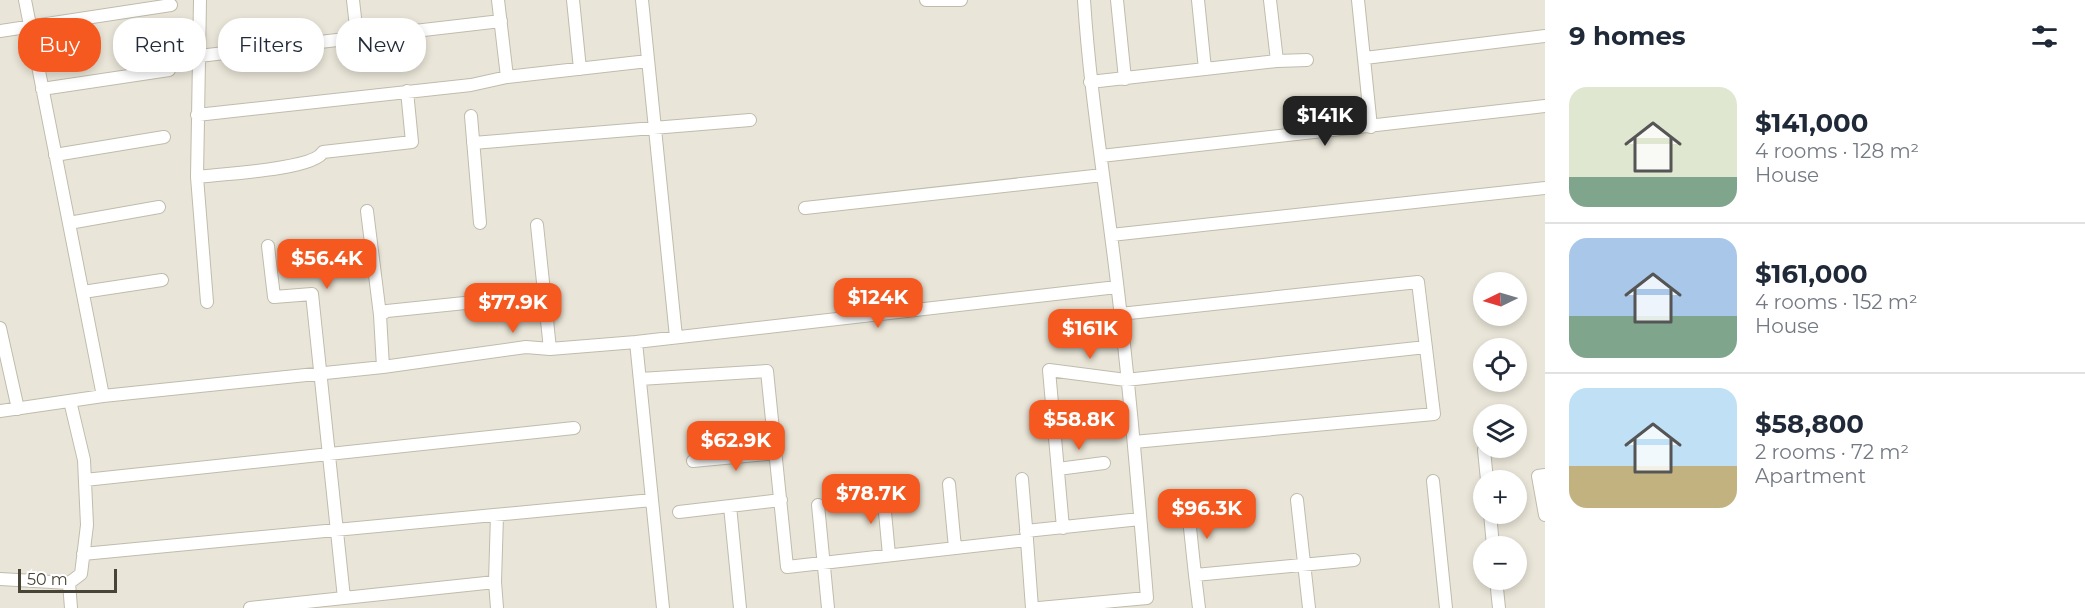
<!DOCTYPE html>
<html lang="en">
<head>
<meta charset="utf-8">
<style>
	:root { --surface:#fff; --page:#f2f2f3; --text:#1f2937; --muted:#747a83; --line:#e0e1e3; --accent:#f6591f }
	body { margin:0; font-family:Montserrat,sans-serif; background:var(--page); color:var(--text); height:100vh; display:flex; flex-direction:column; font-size:22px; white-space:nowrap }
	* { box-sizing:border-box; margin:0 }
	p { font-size:20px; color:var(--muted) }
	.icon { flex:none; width:33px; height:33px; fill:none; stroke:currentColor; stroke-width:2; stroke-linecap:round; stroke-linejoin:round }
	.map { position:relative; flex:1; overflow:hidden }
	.side { display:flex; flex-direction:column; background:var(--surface); width:540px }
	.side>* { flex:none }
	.banner { position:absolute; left:18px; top:18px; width:570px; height:54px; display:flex; gap:12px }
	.needle { width:39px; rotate:265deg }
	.fabs { position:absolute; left:1473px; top:272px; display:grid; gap:12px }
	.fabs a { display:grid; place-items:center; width:54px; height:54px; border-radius:50%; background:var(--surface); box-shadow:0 3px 9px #0003; font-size:30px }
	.scale { position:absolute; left:18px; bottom:15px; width:99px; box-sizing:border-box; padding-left:6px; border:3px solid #494438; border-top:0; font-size:16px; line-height:21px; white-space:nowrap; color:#494438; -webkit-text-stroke:4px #fff; paint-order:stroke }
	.price { position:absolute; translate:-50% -51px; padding:0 14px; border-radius:12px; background:var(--accent); color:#fff; font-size:20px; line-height:39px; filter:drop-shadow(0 2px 3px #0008) }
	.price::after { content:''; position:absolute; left:50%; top:36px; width:18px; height:14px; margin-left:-9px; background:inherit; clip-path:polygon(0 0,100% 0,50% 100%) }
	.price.selected { background:#222; color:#fff }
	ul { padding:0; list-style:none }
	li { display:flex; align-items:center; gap:18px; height:150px; padding:0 24px }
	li+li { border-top:2px solid var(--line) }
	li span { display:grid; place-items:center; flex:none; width:168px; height:120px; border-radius:18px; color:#555 }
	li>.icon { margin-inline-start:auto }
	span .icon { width:72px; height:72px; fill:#fffc; stroke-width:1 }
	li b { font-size:26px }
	h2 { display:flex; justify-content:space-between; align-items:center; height:72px; padding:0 24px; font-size:26px }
	.tag { padding:0 21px; border-radius:24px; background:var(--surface); box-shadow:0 3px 9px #0003; font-size:21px; line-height:54px }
	.tag.selected { background:var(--accent); color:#fff }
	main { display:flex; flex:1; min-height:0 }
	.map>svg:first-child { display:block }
</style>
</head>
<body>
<main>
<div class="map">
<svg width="1545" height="608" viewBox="0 0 1545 608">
	<rect width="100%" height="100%" fill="#f5f3ea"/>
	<path fill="#e9e5d8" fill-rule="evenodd" d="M0,0H1545V608H0ZM1484,282H1516V315H1484ZM1484,348H1516V381H1484ZM1484,414H1516V447H1484ZM1484,480H1516V513H1484ZM1484,546H1516V579H1484Z"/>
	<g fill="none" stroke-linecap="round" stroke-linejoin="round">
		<defs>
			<path id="minor" d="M200,0L197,177L207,302
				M353,0L357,36
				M498,0L507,77
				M573,0L580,69
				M642,0L676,337
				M926,0H961
				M1117,0L1125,79
				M1358,0L1371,127
				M0,31L171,5
				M199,56L501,21
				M1365,58L1545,36
				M1277,61L1307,60
				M1205,69L1277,61L1270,0
				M1090,82L1205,69L1198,0
				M42,89L169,70
				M197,115L471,85L507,77L648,61
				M471,116L480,223
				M473,143L750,120
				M55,155L164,137
				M1101,156L1545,106
				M197,177C220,174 313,170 323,152L412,142L407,91
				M805,208L1103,175
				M367,211L380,315
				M69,223L159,207
				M537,225L550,349
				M1111,235L1545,188
				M83,292L162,280
				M1120,314L1418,282L1434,414L1134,442
				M0,328L18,409
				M636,342L1117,287
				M383,367L380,315L387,311L543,295
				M640,379L767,371L787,567L1027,540L1032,608
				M103,396L383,367L526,347L550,349L636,342L663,608
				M0,411L103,396L25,0
				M1484,450L1487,480
				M693,461L776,453
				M1058,469L1104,463
				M1545,475L1538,476L1545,515
				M1022,479L1027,539
				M85,480L574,428
				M1433,481L1446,608
				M949,484L955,548
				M883,491L889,555
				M1297,500L1309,608
				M818,505L828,608
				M730,506L740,608
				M1188,509L1195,575
				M679,512L781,500
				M1490,513L1493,546
				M1063,528L1049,370L1126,380L1426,347
				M1026,531L1140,519
				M83,554L652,500
				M0,579L69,583L71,608
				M1496,579L1499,608
				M495,582L497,608
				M69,583L81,574L87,525L84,460L70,401
				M344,598L495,582L497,515
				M250,608L344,598L312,294L274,297L268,246
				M1039,608L1147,598C1137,477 1127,356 1111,235C1101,157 1089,79 1084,0
				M1199,608L1195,575L1354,560"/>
		</defs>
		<use href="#minor" stroke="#c0bcac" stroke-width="14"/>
		<use href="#minor" stroke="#fff" stroke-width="12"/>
	</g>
</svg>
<div class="fabs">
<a><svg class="needle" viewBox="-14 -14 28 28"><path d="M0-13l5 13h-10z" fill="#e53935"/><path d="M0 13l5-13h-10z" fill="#747a83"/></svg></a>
<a><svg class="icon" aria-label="locate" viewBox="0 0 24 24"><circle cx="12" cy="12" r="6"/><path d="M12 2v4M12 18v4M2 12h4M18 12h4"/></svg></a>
<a><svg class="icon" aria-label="layers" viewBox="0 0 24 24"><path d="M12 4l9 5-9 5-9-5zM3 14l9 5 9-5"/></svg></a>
<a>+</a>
<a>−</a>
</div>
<div class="scale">50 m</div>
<b class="price selected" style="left:1325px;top:147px">$141K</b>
<b class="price" style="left:327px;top:290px">$56.4K</b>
<b class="price" style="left:878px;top:329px">$124K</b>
<b class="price" style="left:513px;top:334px">$77.9K</b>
<b class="price" style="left:1090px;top:360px">$161K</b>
<b class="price" style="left:1079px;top:451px">$58.8K</b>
<b class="price" style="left:736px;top:472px">$62.9K</b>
<b class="price" style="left:871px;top:525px">$78.7K</b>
<b class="price" style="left:1207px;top:540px">$96.3K</b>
<div class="banner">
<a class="tag selected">Buy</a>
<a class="tag">Rent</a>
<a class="tag">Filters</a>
<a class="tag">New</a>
</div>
</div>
<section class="side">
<h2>9 homes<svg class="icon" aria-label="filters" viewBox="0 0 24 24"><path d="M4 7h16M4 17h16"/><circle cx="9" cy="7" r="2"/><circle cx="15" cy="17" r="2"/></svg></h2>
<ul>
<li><span style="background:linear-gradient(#dfe7d0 75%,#7fa58c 0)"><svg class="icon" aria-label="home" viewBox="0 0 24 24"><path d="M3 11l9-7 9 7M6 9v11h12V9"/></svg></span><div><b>$141,000</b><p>4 rooms · 128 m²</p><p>House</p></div></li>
<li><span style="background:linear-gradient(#a9c7e8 65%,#7fa58c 0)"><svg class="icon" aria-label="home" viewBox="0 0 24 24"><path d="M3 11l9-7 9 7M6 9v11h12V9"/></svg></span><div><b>$161,000</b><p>4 rooms · 152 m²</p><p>House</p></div></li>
<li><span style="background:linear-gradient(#bfe0f5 65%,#c2b280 0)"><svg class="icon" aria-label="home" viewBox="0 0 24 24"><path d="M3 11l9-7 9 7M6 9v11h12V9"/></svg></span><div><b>$58,800</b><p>2 rooms · 72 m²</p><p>Apartment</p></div></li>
</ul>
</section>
</main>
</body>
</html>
